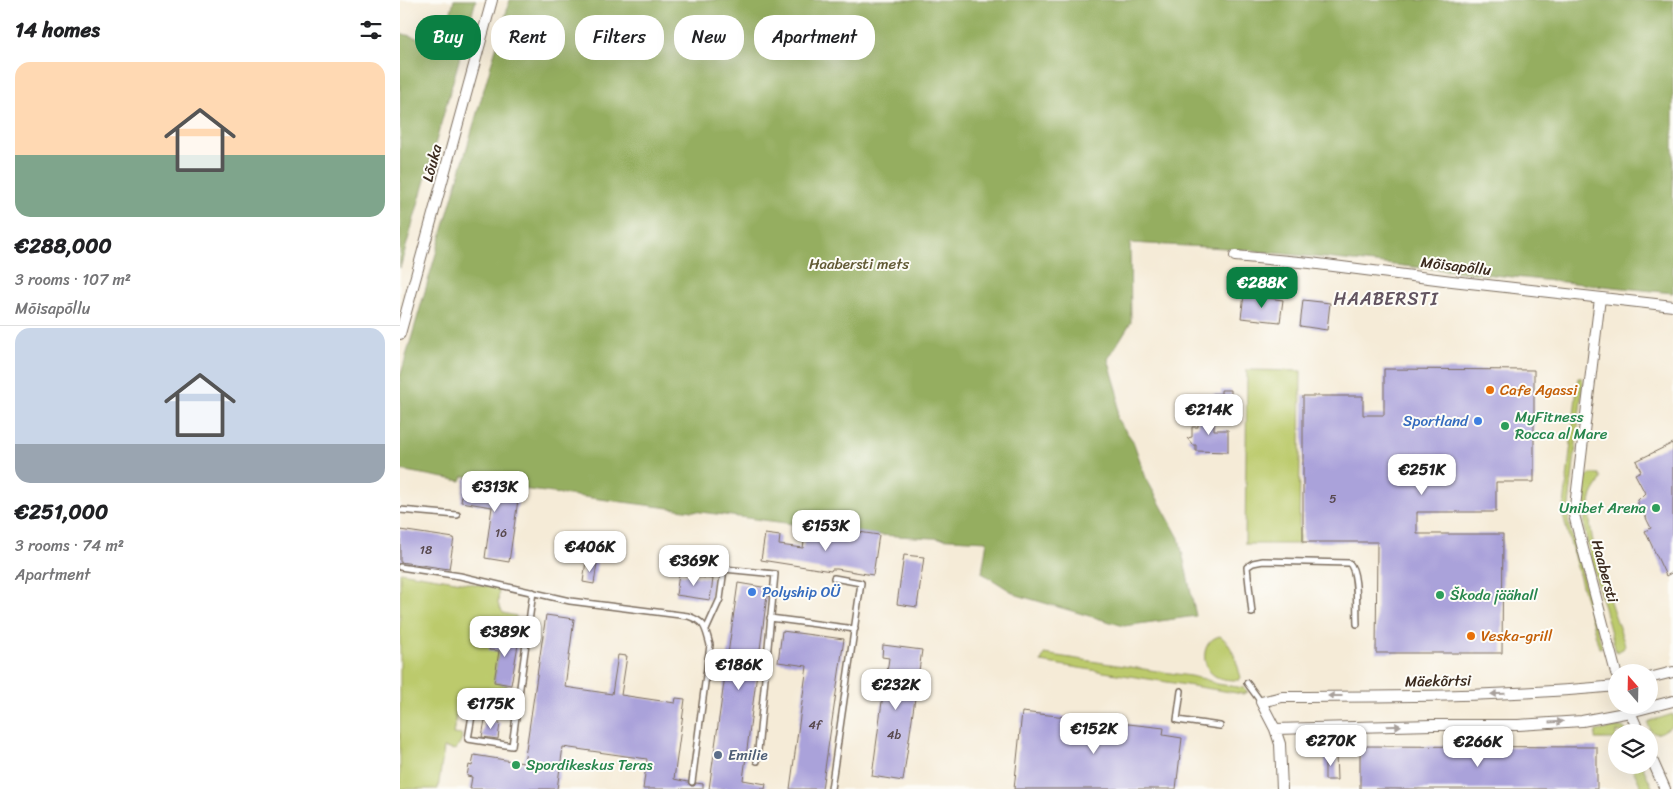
<!DOCTYPE html>
<html lang="en">
<head>
<meta charset="utf-8">
<style>
	:root { --surface:#fff; --page:#f2f2f2; --text:#202124; --muted:#757577; --line:#e0e0e0; --accent:#0b8043 }
	body { margin:0; font-family:Sriracha,sans-serif; background:var(--page); color:var(--text); height:100vh; display:flex; flex-direction:column; font-size:19px; white-space:nowrap }
	* { box-sizing:border-box; margin:0 }
	p { font-size:16px; color:var(--muted) }
	.icon { flex:none; width:28px; height:28px; fill:none; stroke:currentColor; stroke-width:2; stroke-linecap:round; stroke-linejoin:round }
	.map { position:relative; flex:1; overflow:hidden }
	.sheet { display:flex; flex-direction:column; background:var(--surface); width:400px }
	.sheet>* { flex:none }
	.hud { position:absolute; left:15px; top:15px; width:475px; height:45px; display:flex; gap:10px }
	.needle { width:32px; rotate:340deg }
	.fabs { position:absolute; left:1208px; top:664px; display:grid; gap:10px }
	.fabs a { display:grid; place-items:center; width:50px; height:50px; border-radius:50%; background:var(--surface); box-shadow:0 5px 20px #0002; font-size:25px }
	.price { position:absolute; translate:-50% -42px; padding:0 11px; border-radius:10px; background:#fff; color:#222; font-size:16px; line-height:32px; filter:drop-shadow(0 1px 2px #0008) }
	.price::after { content:''; position:absolute; left:50%; top:30px; width:15px; height:11px; margin-left:-8px; background:inherit; clip-path:polygon(0 0,100% 0,50% 100%) }
	.price.selected { background:var(--accent); color:#fff }
	ul { padding:0; list-style:none }
	li { display:grid; align-content:center; gap:10px; height:265px; padding:0 15px }
	li+li { border-top:1px solid var(--line) }
	li span { display:grid; place-items:center; height:155px; border-radius:15px; color:#555 }
	li>.icon { margin-inline-start:auto }
	span .icon { width:90px; height:90px; fill:#fffc; stroke-width:1 }
	li b { font-size:21px }
	h2 { display:flex; justify-content:space-between; align-items:center; height:60px; padding:0 15px; font-size:21px }
	.pill { padding:0 18px; border-radius:20px; background:var(--surface); box-shadow:0 5px 20px #0002; font-size:18px; line-height:45px }
	.pill.selected { background:var(--accent); color:#fff }
	main { display:flex; flex:1; min-height:0 }
	.map>svg:first-child { display:block }
</style>
</head>
<body>
<main>
<section class="sheet">
<h2>14 homes<svg class="icon" aria-label="filters" viewBox="0 0 24 24"><path d="M4 7h16M4 17h16"/><circle cx="9" cy="7" r="2"/><circle cx="15" cy="17" r="2"/></svg></h2>
<ul>
<li><span style="background:linear-gradient(#ffd9b3 60%,#7fa58c 0)"><svg class="icon" aria-label="home" viewBox="0 0 24 24"><path d="M3 11l9-7 9 7M6 9v11h12V9"/></svg></span><div><b>€288,000</b><p>3 rooms · 107 m²</p><p>Mõisapõllu</p></div></li>
<li><span style="background:linear-gradient(#c9d6e8 75%,#9aa5b1 0)"><svg class="icon" aria-label="home" viewBox="0 0 24 24"><path d="M3 11l9-7 9 7M6 9v11h12V9"/></svg></span><div><b>€251,000</b><p>3 rooms · 74 m²</p><p>Apartment</p></div></li>
</ul>
</section>
<div class="map">
<svg width="1273" height="789" viewBox="0 0 1273 789">
	<rect width="100%" height="100%" fill="#fdfcf7"/>
	<filter id="ink" filterUnits="userSpaceOnUse"><feTurbulence type="fractalNoise" baseFrequency=".02" numOctaves="2"/><feDisplacementMap in="SourceGraphic" scale="10" xChannelSelector="R" yChannelSelector="G"/><feConvolveMatrix kernelMatrix="1 2 1 2 8 2 1 2 1" color-interpolation-filters="sRGB"/></filter>
	<filter id="wash" filterUnits="userSpaceOnUse"><feTurbulence type="fractalNoise" baseFrequency=".0096" numOctaves="4" result="noise"/><feDisplacementMap in="SourceGraphic" scale="20" xChannelSelector="R" yChannelSelector="G"/><feGaussianBlur stdDeviation="1.12" result="paint"/><feColorMatrix in="noise" values="0 0 0 0 0 0 0 0 0 0 0 0 0 0 0 0 0 1.4 0 .05"/><feComposite in="paint" operator="in"/></filter>
	<g filter="url(#wash)">
		<rect width="100%" height="100%" fill="#f5ebd7"/>
		<path fill="#bcca6c" stroke="#7c7a45" d="M847,370L901,371L899,544H845Z
			M1178,378H1182L1183,382L1168,515L1169,525L1202,647L1200,648H1199L1163,516Z
			M1194,474H1199L1201,478C1199,485 1194,489 1192,495C1180,527 1214,611 1225,645L1223,649L1216,652L1190,556L1185,531L1184,481L1189,475Z
			M0,572L99,588L98,604L103,613L116,616L113,638L102,636L95,645L99,620L94,619L90,649L99,651L94,682L107,685V688L113,689L112,704L110,703L111,696L70,690L67,698L59,697L53,734L62,735L61,741L55,750L44,748L38,789H0Z
			M820,636C833,644 837,664 841,678L839,680C831,680 822,680 815,676C800,667 801,640 820,636Z
			M644,654L790,676L805,679L817,684L844,688L848,692L843,694L641,662Z
			M1273,714V725C1263,731 1253,741 1248,724L1250,721Z
			M1220,727L1224,728L1227,732H1216V749L1215,739H1195L1196,731Z
			M1231,765H1242L1253,789H1242Z"/>
		<path fill="#95ae60" stroke="#686c3f" d="M54,0H76L0,268V33L42,45Z
			M110,0H1273V293L825,248L730,243L731,322L708,359L718,393L717,419L733,441L746,478L779,538L796,616L724,626L617,595L582,573L587,541L479,535L122,489V485L63,476L61,481L0,470V377Z"/>
		<g id="blocks">
			<path fill="#aaa2da" d="M844,295L883,300L880,322L841,318Z
				M903,300L930,303L927,330L900,326Z
				M984,369L1134,370V482H1096V512H1017V534H1103L1102,653H976L977,542H903V396H963V415H984Z
				M821,390H831V406H824V414L812,413L813,394H821Z
				M798,416H814V430H828V452L796,451V445H793L787,438L792,437V427H798Z
				M1273,443V572L1266,576L1245,531L1251,528L1244,514L1241,512L1238,507V500L1245,493L1235,474L1241,471L1236,461Z
				M65,478L120,486L109,562L85,558L92,507L61,502Z
				M406,529L452,536V531L479,535L473,575L437,569H432L431,571L361,560L365,534L380,536L379,545L403,548Z
				M0,530L54,538L49,569L0,562Z
				M504,555L524,557L517,607L497,604Z
				M186,561L197,563L194,584L183,582Z
				M279,574L313,579L310,600L276,595Z
				M338,583L368,588L343,780L366,784L365,789H309Z
				M146,615L174,619L165,687L212,694L218,655L227,656L221,695L275,703L276,698L285,699L274,779L288,782L291,786H294L296,783L303,784V789H243L247,759L163,747L157,789H70L72,777L67,776L69,765L72,766L74,755L124,763Z
				M382,631L444,639L422,789H390L407,666L378,662Z
				M92,634L119,639L111,685L94,682L99,651L89,650Z
				M483,645L522,650L503,781L472,776L483,694H477L479,679L486,680L489,658L482,657Z
				M622,712L764,728L763,735L782,738L776,789H614Z
				M85,720L100,723L98,739L82,737Z
				M960,746L1197,747V789H960Z
				M925,754H936L937,780H925Z"/>
		</g>
	</g>
	<g filter="url(#ink)">
		<use href="#blocks" fill-opacity="0" stroke="#7c6e5f" stroke-width="1"/>
		<g fill="none" stroke-linecap="round" stroke-linejoin="round">
			<defs>
				<path id="service" d="M0,510L57,515
					M0,567L60,576L170,601L288,616C306,622 305,628 310,645L292,782
					M852,613L847,567L853,563L863,561L949,563C959,571 956,610 957,624
					M370,618L455,629
					M306,630L320,599L324,569L375,574L357,761
					M847,683L861,702
					M781,691L777,720L820,726
					M117,710L74,704L68,739L112,746L133,592
					M431,789L461,583L434,578"/>
				<path id="minor" d="M835,256L910,263L1052,281L1273,306
					M1200,298L1174,515L1216,673
					M0,334L92,0
					M1249,678L1273,672
					M1227,705L1239,732
					M875,729L1033,725H1118L1182,721L1230,712L1273,701
					M1249,753L1265,789
					M882,789L880,744L875,729L861,702L882,697C994,696 1105,697 1216,686"/>
			</defs>
			<use href="#service" stroke="#7c6e5f" stroke-width="8"/>
			<use href="#minor" stroke="#7c6e5f" stroke-width="12"/>
			<use href="#service" stroke="#fff" stroke-width="5"/>
			<use href="#minor" stroke="#fff" stroke-width="10"/>
		</g>
		<defs><path id="oneway-solid" d="M-6-.8H1V-3.2L6.5 0L1 3.2V.8H-6Z" transform="scale(1.25)"/></defs>
		<g fill="#a79f9a">
			<use href="#oneway-solid" transform="translate(1098 694) rotate(178)"/>
			<use href="#oneway-solid" transform="translate(935 696) rotate(180)"/>
			<use href="#oneway-solid" transform="translate(1156 722) rotate(-4)"/>
			<use href="#oneway-solid" transform="translate(994 726) rotate(-2)"/>
		</g>
	</g>
	<g fill="#e8710a" stroke="#fdfcf7" stroke-width="2">
		<circle cx="1090" cy="390" r="5"/>
		<circle cx="1071" cy="636" r="5"/>
	</g>
	<g fill="#3f7fe0" stroke="#fdfcf7" stroke-width="2">
		<circle cx="1078" cy="421" r="5"/>
		<circle cx="352" cy="592" r="5"/>
	</g>
	<g fill="#2e9e5b" stroke="#fdfcf7" stroke-width="2">
		<circle cx="1105" cy="426" r="5"/>
		<circle cx="1256" cy="508" r="5"/>
		<circle cx="1040" cy="595" r="5"/>
		<circle cx="116" cy="765" r="5"/>
	</g>
	<circle fill="#5c6f8a" stroke="#fdfcf7" stroke-width="2" cx="318" cy="755" r="5"/>
	<g text-anchor="middle" dominant-baseline="central" stroke-width="4" stroke-linejoin="round" paint-order="stroke">
		<g font-size="12" fill="#57484d">
			<text x="933" y="499">5</text>
			<text x="101" y="533">16</text>
			<text x="26" y="550">18</text>
			<text x="415" y="725">4f</text>
			<text x="494" y="735">4b</text>
		</g>
		<g font-size="15" fill="#3b2a1e" stroke="#fdfcf7">
			<text transform="translate(32 163) rotate(-75)">Lõuka</text>
			<text transform="translate(1056 266) rotate(7)">Mõisapõllu</text>
			<text transform="translate(1205 571) rotate(75)">Haabersti</text>
			<text transform="translate(1038 681) rotate(-1)">Mäekõrtsi</text>
		</g>
		<g font-size="15" fill="#625a35" stroke="#fdfcf7">
			<text x="459" y="264">Haabersti mets</text>
		</g>
		<g font-size="15" fill="#c56008" stroke="#fdfcf7" text-anchor="start">
			<text x="1100" y="390">Cafe Agassi</text>
			<text x="1081" y="636">Veska-grill</text>
		</g>
		<g font-size="15" fill="#27864d" stroke="#fdfcf7" text-anchor="start">
			<text x="1115" y="417">MyFitness<tspan x="1115" dy="17">Rocca al Mare</tspan></text>
			<text x="1246" y="508" text-anchor="end">Unibet Arena</text>
			<text x="1050" y="595">Škoda jäähall</text>
			<text x="126" y="765">Spordikeskus Teras</text>
		</g>
		<g font-size="15" fill="#366cbe" stroke="#fdfcf7" text-anchor="end">
			<text x="1068" y="421">Sportland</text>
			<text x="362" y="592" text-anchor="start">Polyship OÜ</text>
		</g>
		<g font-size="15" fill="#4e5e75" stroke="#fdfcf7" text-anchor="start">
			<text x="328" y="755">Emilie</text>
		</g>
		<g font-size="18" letter-spacing="1" fill="#625460" stroke="#fdfcf7">
			<text x="986" y="299">HAABERSTI</text>
		</g>
	</g>
</svg>
<div class="fabs">
<a><svg class="needle" viewBox="-14 -14 28 28"><path d="M0-13l5 13h-10z" fill="#e53935"/><path d="M0 13l5-13h-10z" fill="#757577"/></svg></a>
<a><svg class="icon" aria-label="layers" viewBox="0 0 24 24"><path d="M12 4l9 5-9 5-9-5zM3 14l9 5 9-5"/></svg></a>
</div>
<b class="price selected" style="left:862px;top:309px">€288K</b>
<b class="price" style="left:809px;top:436px">€214K</b>
<b class="price" style="left:1022px;top:496px">€251K</b>
<b class="price" style="left:95px;top:513px">€313K</b>
<b class="price" style="left:426px;top:552px">€153K</b>
<b class="price" style="left:190px;top:573px">€406K</b>
<b class="price" style="left:294px;top:587px">€369K</b>
<b class="price" style="left:105px;top:658px">€389K</b>
<b class="price" style="left:339px;top:691px">€186K</b>
<b class="price" style="left:496px;top:711px">€232K</b>
<b class="price" style="left:91px;top:730px">€175K</b>
<b class="price" style="left:694px;top:755px">€152K</b>
<b class="price" style="left:931px;top:767px">€270K</b>
<b class="price" style="left:1078px;top:768px">€266K</b>
<div class="hud">
<a class="pill selected">Buy</a>
<a class="pill">Rent</a>
<a class="pill">Filters</a>
<a class="pill">New</a>
<a class="pill">Apartment</a>
</div>
</div>
</main>
</body>
</html>
